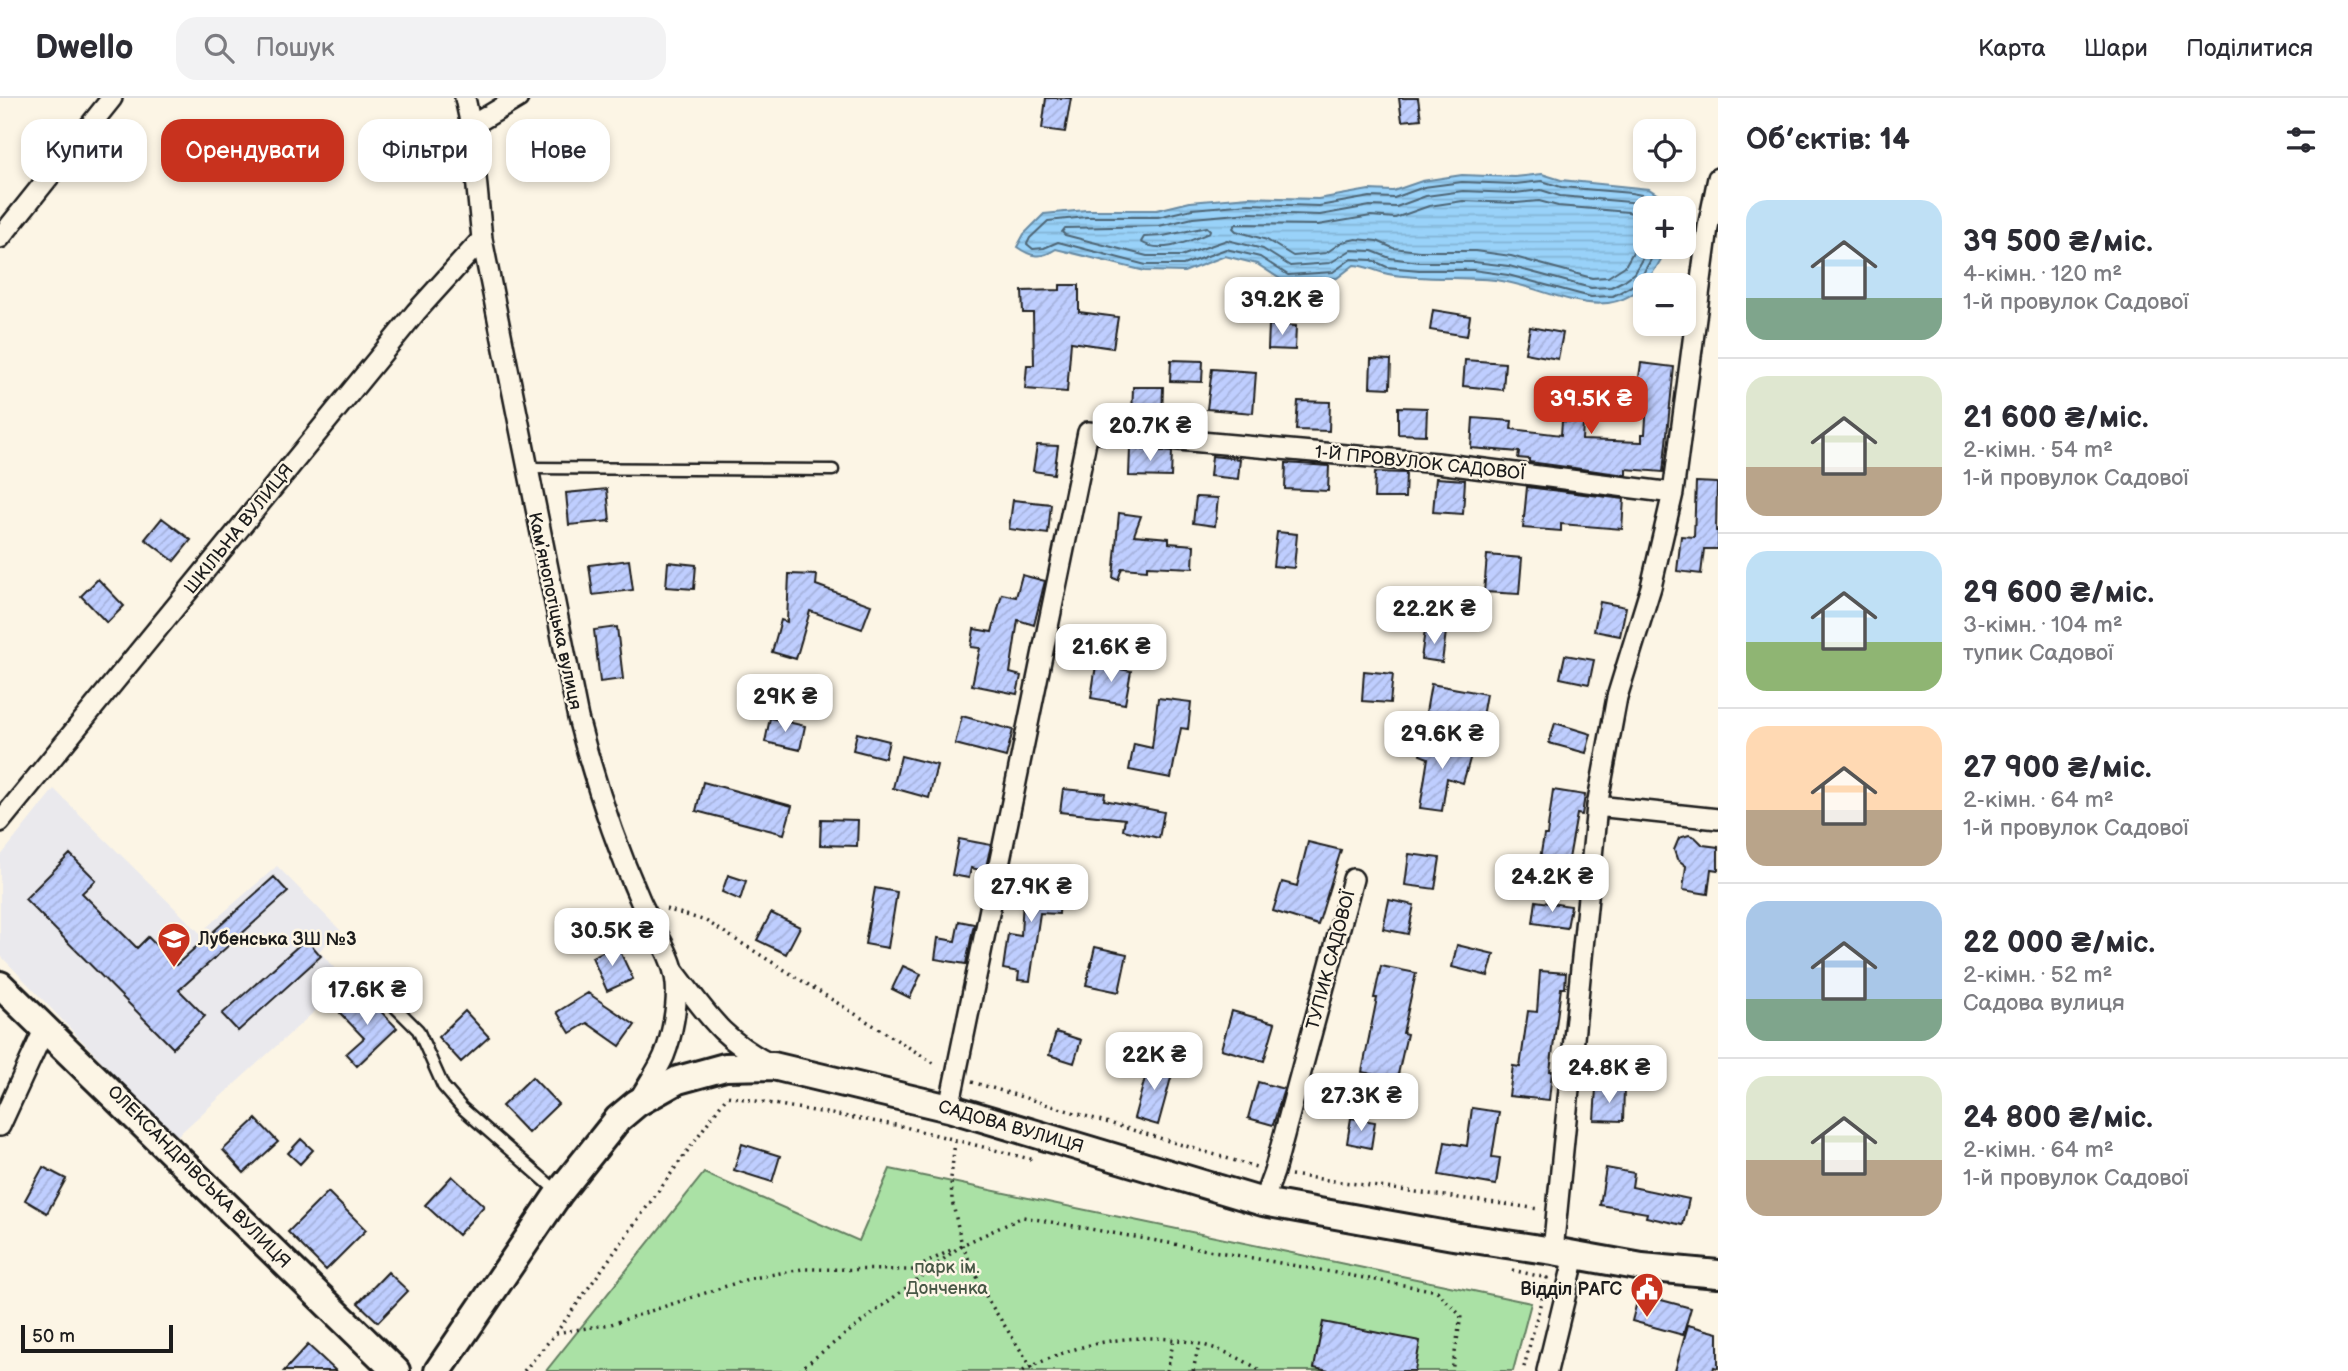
<!DOCTYPE html>
<html lang="uk">
<head>
<meta charset="utf-8">
<style>
	:root { --surface:#fff; --page:#f2f2f3; --text:#2b2b33; --muted:#7c7c81; --line:#e1e1e2; --accent:#c8321e }
	body { margin:0; font-family:"Balsamiq Sans",sans-serif; background:var(--page); color:var(--text); height:100vh; display:flex; flex-direction:column; font-size:26px; white-space:nowrap }
	* { box-sizing:border-box; margin:0 }
	p { font-size:23px; color:var(--muted) }
	.icon { flex:none; width:38px; height:38px; fill:none; stroke:currentColor; stroke-width:2; stroke-linecap:round; stroke-linejoin:round }
	.map { position:relative; flex:1; overflow:hidden }
	.details { display:flex; flex-direction:column; background:var(--surface); width:630px }
	.details>* { flex:none }
	.banner { position:absolute; left:21px; top:21px; width:665px; height:63px; display:flex; gap:14px }
	.buttons { position:absolute; left:1633px; top:21px; display:grid; gap:14px }
	.buttons a { display:grid; place-items:center; width:63px; height:63px; border-radius:14px; background:var(--surface); box-shadow:0 4px 10px #0003; font-size:35px }
	.scale { position:absolute; left:21px; bottom:18px; width:152px; box-sizing:border-box; padding-left:7px; border:4px solid #1c1c1c; border-top:0; font-size:19px; line-height:24px; white-space:nowrap; color:#1c1c1c; -webkit-text-stroke:5px #fcf5e5; paint-order:stroke }
	.price { position:absolute; translate:-50% -60px; padding:0 16px; border-radius:14px; background:#fff; color:#222; font-size:23px; line-height:46px; filter:drop-shadow(0 2px 4px #0008) }
	.price::after { content:''; position:absolute; left:50%; top:42px; width:21px; height:16px; margin-left:-10px; background:inherit; clip-path:polygon(0 0,100% 0,50% 100%) }
	.price.selected { background:var(--accent); color:#fff }
	ul { padding:0; list-style:none }
	li { display:flex; align-items:center; gap:21px; height:175px; padding:0 28px }
	li+li { border-top:2px solid var(--line) }
	li span { display:grid; place-items:center; flex:none; width:196px; height:140px; border-radius:21px; color:#555 }
	li>.icon { margin-inline-start:auto }
	span .icon { width:84px; height:84px; fill:#fffc; stroke-width:1 }
	li b { font-size:30px }
	h2 { display:flex; justify-content:space-between; align-items:center; height:84px; padding:0 28px; font-size:30px }
	.chip { padding:0 24px; border-radius:21px; background:var(--surface); box-shadow:0 4px 10px #0003; font-size:24px; line-height:63px }
	.chip.selected { background:var(--accent); color:#fff }
	header { display:flex; align-items:center; gap:42px; box-sizing:border-box; height:98px; padding:0 35px; background:var(--surface); border-bottom:2px solid var(--line) }
	header strong { font-size:33px }
	nav { display:flex; gap:38px; margin-inline-start:auto; font-size:24px }
	.search { width:490px; height:63px; background:var(--page); display:flex; align-items:center; gap:18px; box-sizing:border-box; padding:0 24px; border-radius:21px; color:var(--muted); font-size:26px }
	main { display:flex; flex:1; min-height:0 }
	.map>svg:first-child { display:block }
</style>
</head>
<body>
<header>
<strong>Dwello</strong>
<div class="search"><svg class="icon" aria-label="search" viewBox="0 0 24 24"><circle cx="10" cy="10" r="6"/><path d="M15 15l6 6"/></svg>Пошук</div>
<nav><a>Карта</a><a>Шари</a><a>Поділитися</a></nav>
</header>
<main>
<div class="map">
<svg width="1718" height="1273" viewBox="0 0 1718 1273">
	<defs>
		<pattern id="water-rules" width="6" height="5" patternUnits="userSpaceOnUse" patternTransform="scale(1.75)"><rect width="6" height="5" fill="#99d2f9"/><path d="M0 2.5h6" fill="none" stroke="#83b4d5"/></pattern>
		<pattern id="building-hatch" width="6" height="6" patternUnits="userSpaceOnUse" patternTransform="scale(1.75)"><rect width="6" height="6" fill="#bfceff"/><path d="M-1 1l2-2M0 6l6-6M5 7l2-2" fill="none" stroke="#a4b0da"/></pattern>
	</defs>
	<rect width="100%" height="100%" fill="#fcf5e5"/>
	<filter id="ink" filterUnits="userSpaceOnUse"><feTurbulence type="fractalNoise" baseFrequency=".0143" numOctaves="2"/><feDisplacementMap in="SourceGraphic" scale="14" xChannelSelector="R" yChannelSelector="G"/><feConvolveMatrix kernelMatrix="1 2 1 2 8 2 1 2 1" color-interpolation-filters="sRGB"/></filter>
	<g filter="url(#ink)">
		<path fill="#eae9ed" d="M54,691L200,835L277,768L341,833L319,853L347,884L175,1040L0,857V759Z"/>
		<path fill="#aae1a5" stroke="#637e60" stroke-width="2" d="M890,1071L1531,1205L1513,1273H546L704,1075L859,1143Z"/>
		<path fill="url(#water-rules)" stroke="#6789a1" stroke-width="2" d="M1542,76L1561,82L1649,91L1661,99L1665,110H1645V149H1665C1664,159 1657,169 1651,177C1613,233 1552,191 1502,183C1474,179 1445,181 1416,179C1407,178 1394,178 1384,175C1372,172 1367,168 1354,167L1337,180L1285,184L1257,166L1225,158L1184,174L1145,173L1056,151C1041,161 1031,159 1017,149L1024,136L1044,116L1086,112H1157L1190,104L1249,99L1318,101L1369,92L1393,93L1422,83L1462,77L1515,79Z"/>
		<g fill="none" stroke-linecap="round" stroke-linejoin="round">
			<path stroke="#4e6574" stroke-width="2" d="M1648,110L1643,106L1630,104L1560,98L1541,92L1515,95L1463,93L1426,98L1396,109L1370,108L1320,117L1249,115L1193,120L1159,128L1065,130L1062,134L1065,137L1147,158H1181L1227,142L1263,151L1290,168L1330,165L1351,152L1372,153L1390,160L1419,164H1474L1509,168L1591,190L1611,189L1625,182L1634,175L1649,149
				M1658,110L1655,104L1647,98L1631,95L1561,89L1542,83L1515,86L1462,84L1424,89L1394,100L1370,99L1319,108L1249,106L1192,111L1158,119H1086L1048,123L1030,140L1027,146L1033,151L1044,150L1058,144L1146,167H1183L1226,151L1260,159L1288,177L1333,174L1351,161L1372,162L1387,169L1419,172H1473L1508,177L1591,199L1613,198L1630,189L1640,181L1658,149
				M1645,127L1639,117L1628,114L1558,108L1539,103L1516,105L1463,103L1429,108L1395,120L1371,118L1318,127L1236,126L1233,130L1236,133L1267,142L1293,158L1326,155L1342,144L1356,141L1377,143L1393,150L1419,153H1475L1511,158L1592,180L1608,179L1625,168L1645,133
				M1207,129L1210,132L1209,135C1189,143 1161,157 1141,144L1144,139L1163,138Z"/>
		</g>
		<path fill="url(#building-hatch)" stroke="#1c1c1c" stroke-width="2" d="M1046,0H1071L1065,34L1042,31Z
			M1399,0H1418L1421,21L1402,23Z
			M1060,187H1079V214L1118,219L1113,250L1071,244L1067,294L1025,291L1027,267H1034L1033,215H1023L1022,193L1060,192Z
			M1433,212L1470,218L1467,238L1430,232Z
			M1269,227L1296,228L1295,252L1268,251Z
			M1530,229L1563,235L1558,261L1525,255Z
			M1371,261L1391,262L1390,290L1370,289Z
			M1171,262L1203,263L1202,284L1170,283Z
			M1465,262L1505,265L1503,292L1463,288Z
			M1641,265L1674,269L1663,374L1626,371V377L1529,364V361L1518,360L1519,354L1471,350L1473,320L1512,323L1511,331L1561,337L1562,323L1583,325L1582,342L1642,344V336H1645L1648,287L1638,286Z
			M1212,271L1256,274L1253,315L1207,311Z
			M1133,289H1163L1162,320H1132Z
			M1298,303L1330,304L1329,333L1296,332Z
			M1398,309L1427,310L1426,337L1398,336Z
			M1037,347L1058,348L1054,376L1033,373Z
			M1130,350L1172,354L1171,379L1129,378Z
			M1212,358L1240,361L1238,381L1210,378Z
			M1286,365L1329,368L1328,393L1285,391Z
			M1375,374L1406,375L1405,400H1374Z
			M1436,380L1465,382L1463,416L1433,414Z
			M1696,384L1717,385L1716,433H1718V451H1704L1701,476L1677,473L1681,438L1694,439Z
			M1527,389L1624,401L1622,431L1561,426V433L1523,430Z
			M607,391L610,423L569,427L566,395Z
			M1196,399L1218,400L1215,428L1193,425Z
			M1013,402L1051,406L1048,436L1009,431Z
			M1119,415L1141,418L1134,437L1169,440V445L1194,447L1193,470L1147,468V472L1122,470L1118,482L1113,480Z
			M162,420L191,442L174,463L145,441Z
			M1277,434L1297,436L1294,470L1273,468Z
			M1487,457L1522,460L1519,496L1484,494Z
			M629,462L633,492L593,497L589,467Z
			M668,464L696,467L694,491L666,489Z
			M789,476L817,477L816,487L871,507L862,531L810,513L796,561L772,554L781,522L787,524Z
			M1022,477L1045,483L1034,527L1018,522L1010,575L1021,578L1017,596L972,587L980,550L971,549L974,531L992,534L1002,496L1016,499Z
			M98,481L124,508L107,525L81,498Z
			M1600,504L1626,509L1620,538L1594,533Z
			M617,529L623,581L600,584L594,532Z
			M1425,532L1446,534L1442,564L1421,561Z
			M1565,557L1594,562L1589,586L1560,580Z
			M1096,567L1131,573L1125,606L1091,600Z
			M1364,573L1393,576L1390,605L1362,603Z
			M1431,586L1486,596L1481,624L1426,614Z
			M1158,600L1191,604L1188,631L1181,630L1171,680L1129,672L1134,646L1152,650Z
			M962,618L1013,632L1006,659L955,646Z
			M770,620L805,628L800,652L765,644Z
			M1555,625L1591,636L1586,655L1549,645Z
			M857,635L889,643L885,660L853,652Z
			M1425,640L1472,654L1463,685L1447,680L1442,713L1420,710L1428,660L1420,657Z
			M901,658L937,667L929,700L893,690Z
			M703,684L792,708L784,736L696,713Z
			M1063,691L1105,695L1104,702L1164,714L1159,740L1123,732L1125,721L1060,714Z
			M1553,692L1585,697L1582,717L1577,716L1567,772L1539,767L1544,737H1547Z
			M821,721L858,722L857,748L820,747Z
			M1689,737L1695,739L1703,747L1718,749V772L1711,771L1708,796L1683,792L1686,768L1677,761L1674,752L1679,740Z
			M959,741L991,747L985,773L971,770L969,780L952,777Z
			M1308,744L1341,752L1318,827L1273,813L1282,784L1297,788Z
			M70,756L96,782L82,795L137,850L148,839L176,867L274,779L288,794L179,892L205,918L173,950L25,801Z
			M1409,756L1440,760L1435,791L1405,787Z
			M728,777L746,783L740,802L722,794Z
			M1024,779L1061,781L1059,816L1040,815L1030,883L1018,882L1019,874L1003,871L1008,836L1021,838Z
			M875,790L897,794L888,850L865,846Z
			M1389,802L1414,807L1408,836L1383,831Z
			M1536,803L1571,808L1567,830L1533,825Z
			M771,815L800,829L786,856L757,842Z
			M959,823L974,826L966,866L935,861L938,840L955,843Z
			M306,841L321,858L238,933L222,916Z
			M617,847L633,881L607,893L592,859Z
			M1457,847L1494,856L1488,878L1452,869Z
			M1095,849L1127,856L1119,894L1086,887Z
			M903,868L921,876L910,900L892,891Z
			M1381,868L1416,875L1403,935L1407,936L1397,981L1362,974L1377,900H1374Z
			M1540,873L1566,875L1565,890H1561L1550,973H1552L1549,1002L1509,998L1513,968L1520,969L1528,913L1537,914Z
			M362,894L397,930L357,968L346,956L364,940L340,915Z
			M588,895L635,927L620,948L587,925L570,935L557,914Z
			M465,913L489,939L461,964L438,939Z
			M1232,913L1275,925L1264,963L1221,951Z
			M1056,934L1081,942L1074,965L1049,957Z
			M1150,962L1174,969L1158,1027L1134,1020Z
			M532,979L558,1006L528,1035L502,1008Z
			M1258,984L1284,991L1273,1027L1248,1020Z
			M1596,990L1624,991L1623,1023L1594,1022Z
			M1472,1010L1499,1014L1492,1059L1500,1060L1496,1087L1439,1077L1445,1044L1467,1048Z
			M1351,1020L1375,1024L1371,1050L1347,1045Z
			M256,1021L278,1044L244,1075L223,1052Z
			M301,1041L313,1052L300,1066L288,1055Z
			M742,1046L780,1058L772,1084L734,1072Z
			M43,1069L66,1081L47,1115L25,1102Z
			M1606,1070L1634,1075L1632,1089L1689,1101L1683,1127L1646,1119L1647,1115L1600,1107Z
			M452,1078L484,1108L458,1137L425,1107Z
			M328,1094L366,1132L326,1172L288,1134Z
			M388,1174L408,1193L378,1224L358,1205Z
			M1639,1196L1691,1210L1683,1237L1632,1223Z
			M1323,1224L1420,1243L1415,1273H1329L1314,1270Z
			M1688,1227L1718,1235V1270L1714,1269L1713,1273H1675Z
			M308,1247L336,1273H284Z"/>
		<g fill="none" stroke-linecap="round" stroke-linejoin="round">
			<defs>
				<path id="service" d="M526,370L833,372
					M393,907L418,932L443,988L462,1010L559,1095"/>
				<path id="minor" d="M465,0L471,28L482,141L578,620C594,682 614,743 640,802C651,828 673,856 676,885C678,907 672,938 664,958C657,974 646,989 637,1005
					M471,28L518,0
					M0,140L112,0
					M1597,708L1718,721
					M0,724L416,214L482,141
					M674,873C708,917 721,941 772,967
					M949,1010L1088,334L1437,365L1673,395
					M0,1028L45,930
					M1263,1104L1274,1074L1353,781
					M1553,1153L1597,708L1617,599L1651,489L1673,395L1708,129L1718,80
					M1547,1273L1575,1158"/>
				<path id="secondary" d="M0,887L396,1273
					M438,1273L559,1095L618,1021L637,1005L678,982L725,969L773,968L949,1010L1263,1104L1453,1138L1553,1153L1642,1169L1718,1176"/>
			</defs>
			<use href="#service" stroke="#1c1c1c" stroke-width="15"/>
			<use href="#minor" stroke="#1c1c1c" stroke-width="24"/>
			<use href="#secondary" stroke="#1c1c1c" stroke-width="32"/>
			<path stroke="#1c1c1c" stroke-width="3.5" stroke-dasharray="2 5" stroke-linecap="butt" d="M666,811L706,823L937,967
				M972,984L1256,1069
				M955,1043L951,1080L952,1102L962,1147L988,1202L1034,1273
				M1291,1077L1540,1111
				M1512,1172L1547,1180L1523,1273
				M556,1235L611,1226L748,1181L802,1171L913,1172L953,1151
				M524,1273L556,1235L727,998L901,1028L1034,1062
				M800,1273L804,1268L962,1147L1023,1119L1437,1193L1461,1218L1452,1273
				M1023,1273C1096,1233 1189,1225 1261,1273
				M1167,1273L1174,1241
				M1193,1273L1199,1246"/>
			<use href="#service" stroke="#fcf5e5" stroke-width="10"/>
			<use href="#minor" stroke="#fcf5e5" stroke-width="19"/>
			<use href="#secondary" stroke="#fcf5e5" stroke-width="26"/>
		</g>
	</g>
	<defs>
		<symbol id="school-pin" viewBox="-11 -11 22 30"><path d="M0 17L-7.5 6A9.5 9.5 0 1 1 7.5 6Z" fill="#c8321e" stroke="#fcf5e5"/><path d="M0-5L7-2L0 1L-7-2ZM-4 1L0 2.5L4 1V4Q0 6-4 4Z" fill="#fff"/></symbol>
		<symbol id="civic-pin" viewBox="-11 -11 22 30"><path d="M0 17L-7.5 6A9.5 9.5 0 1 1 7.5 6Z" fill="#c8321e" stroke="#fcf5e5"/><path d="M-.6-6.5H3V-4.5H.6V-3L4-1V1h2V6H-6V1h2V-1L-.6-3ZM-1.2 2.5V6h2.4V2.5Z" fill="#fff"/></symbol>
	</defs>
	<g fill-rule="evenodd">
		<use href="#school-pin" x="155" y="822" width="38" height="52"/>
		<use href="#civic-pin" x="1628" y="1172" width="38" height="52"/>
	</g>
	<g text-anchor="middle" dominant-baseline="central" stroke-width="5" stroke-linejoin="round" paint-order="stroke">
		<g font-size="18" fill="#1c1c1c" stroke="#fcf5e5">
			<text transform="translate(1420 365) rotate(6)">1-Й ПРОВУЛОК САДОВОЇ</text>
			<text transform="translate(239 431) rotate(-51)">ШКІЛЬНА ВУЛИЦЯ</text>
			<text transform="translate(555 513) rotate(78)">Камʼянопотіцька вулиця</text>
			<text transform="translate(1331 862) rotate(-75)">ТУПИК САДОВОЇ</text>
			<text transform="translate(1011 1029) rotate(16)">САДОВА ВУЛИЦЯ</text>
			<text transform="translate(199 1079) rotate(45)">ОЛЕКСАНДРІВСЬКА ВУЛИЦЯ</text>
		</g>
		<g font-size="18" font-weight="bold" fill="#1c1c1c" stroke="#fcf5e5" text-anchor="start">
			<text x="198" y="841">Лубенська ЗШ №3</text>
			<text x="1622" y="1191" text-anchor="end">Відділ РАГС</text>
		</g>
		<g font-size="18" fill="#475745" stroke="#fcf5e5">
			<text x="947" y="1169">парк ім.<tspan x="947" dy="21">Донченка</tspan></text>
		</g>
	</g>
</svg>
<div class="buttons">
<a><svg class="icon" aria-label="locate" viewBox="0 0 24 24"><circle cx="12" cy="12" r="6"/><path d="M12 2v4M12 18v4M2 12h4M18 12h4"/></svg></a>
<a>+</a>
<a>−</a>
</div>
<div class="scale">50 m</div>
<b class="price" style="left:1282px;top:239px">39.2K ₴</b>
<b class="price selected" style="left:1591px;top:338px">39.5K ₴</b>
<b class="price" style="left:1150px;top:365px">20.7K ₴</b>
<b class="price" style="left:1434px;top:548px">22.2K ₴</b>
<b class="price" style="left:1111px;top:586px">21.6K ₴</b>
<b class="price" style="left:785px;top:636px">29K ₴</b>
<b class="price" style="left:1442px;top:673px">29.6K ₴</b>
<b class="price" style="left:1552px;top:816px">24.2K ₴</b>
<b class="price" style="left:1031px;top:826px">27.9K ₴</b>
<b class="price" style="left:612px;top:870px">30.5K ₴</b>
<b class="price" style="left:367px;top:929px">17.6K ₴</b>
<b class="price" style="left:1154px;top:994px">22K ₴</b>
<b class="price" style="left:1609px;top:1007px">24.8K ₴</b>
<b class="price" style="left:1361px;top:1035px">27.3K ₴</b>
<div class="banner">
<a class="chip">Купити</a>
<a class="chip selected">Орендувати</a>
<a class="chip">Фільтри</a>
<a class="chip">Нове</a>
</div>
</div>
<section class="details">
<h2>Об’єктів: 14<svg class="icon" aria-label="filters" viewBox="0 0 24 24"><path d="M4 7h16M4 17h16"/><circle cx="9" cy="7" r="2"/><circle cx="15" cy="17" r="2"/></svg></h2>
<ul>
<li><span style="background:linear-gradient(#bfe0f5 70%,#7fa58c 0)"><svg class="icon" aria-label="home" viewBox="0 0 24 24"><path d="M3 11l9-7 9 7M6 9v11h12V9"/></svg></span><div><b>39 500 ₴/міс.</b><p>4-кімн. · 120 m²</p><p>1-й провулок Садової</p></div></li>
<li><span style="background:linear-gradient(#dfe7d0 65%,#b9a48a 0)"><svg class="icon" aria-label="home" viewBox="0 0 24 24"><path d="M3 11l9-7 9 7M6 9v11h12V9"/></svg></span><div><b>21 600 ₴/міс.</b><p>2-кімн. · 54 m²</p><p>1-й провулок Садової</p></div></li>
<li><span style="background:linear-gradient(#bfe0f5 65%,#8fb573 0)"><svg class="icon" aria-label="home" viewBox="0 0 24 24"><path d="M3 11l9-7 9 7M6 9v11h12V9"/></svg></span><div><b>29 600 ₴/міс.</b><p>3-кімн. · 104 m²</p><p>тупик Садової</p></div></li>
<li><span style="background:linear-gradient(#ffd9b3 60%,#b9a48a 0)"><svg class="icon" aria-label="home" viewBox="0 0 24 24"><path d="M3 11l9-7 9 7M6 9v11h12V9"/></svg></span><div><b>27 900 ₴/міс.</b><p>2-кімн. · 64 m²</p><p>1-й провулок Садової</p></div></li>
<li><span style="background:linear-gradient(#a9c7e8 70%,#7fa58c 0)"><svg class="icon" aria-label="home" viewBox="0 0 24 24"><path d="M3 11l9-7 9 7M6 9v11h12V9"/></svg></span><div><b>22 000 ₴/міс.</b><p>2-кімн. · 52 m²</p><p>Садова вулиця</p></div></li>
<li><span style="background:linear-gradient(#dfe7d0 60%,#b9a48a 0)"><svg class="icon" aria-label="home" viewBox="0 0 24 24"><path d="M3 11l9-7 9 7M6 9v11h12V9"/></svg></span><div><b>24 800 ₴/міс.</b><p>2-кімн. · 64 m²</p><p>1-й провулок Садової</p></div></li>
</ul>
</section>
</main>
</body>
</html>
